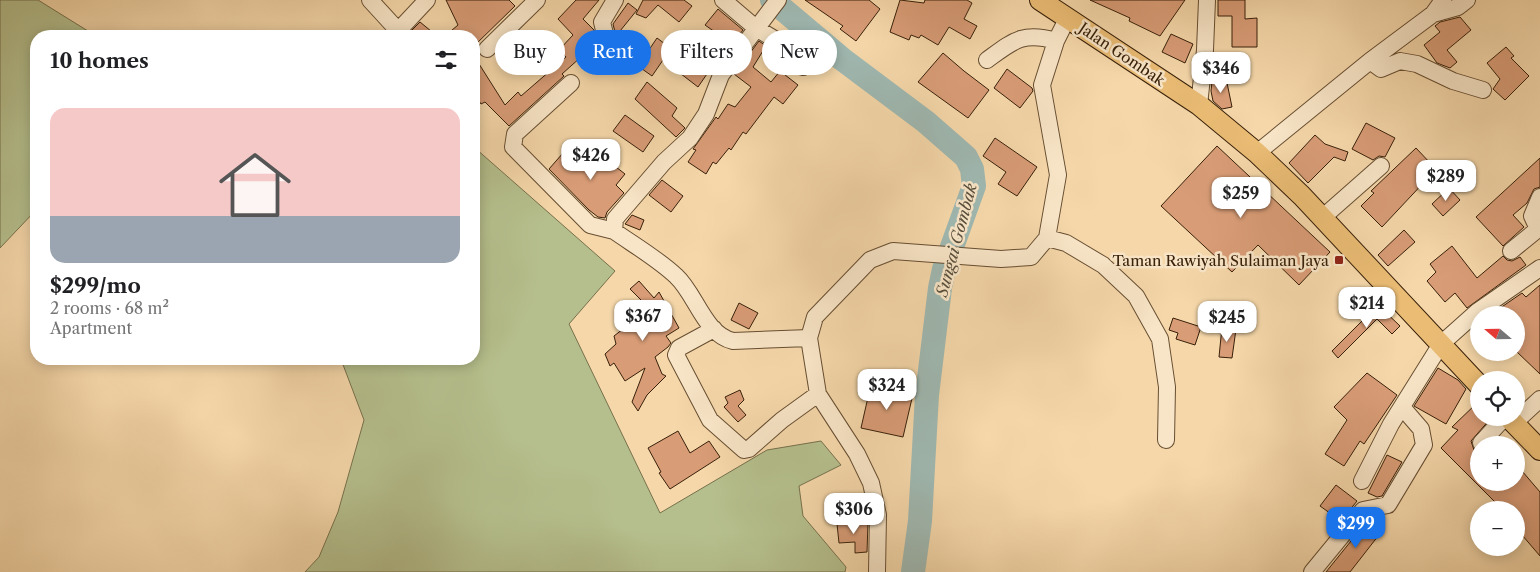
<!DOCTYPE html>
<html lang="en">
<head>
<meta charset="utf-8">
<style>
	:root { --surface:#fff; --page:#f6f6f6; --text:#202124; --muted:#757577; --accent:#1a73e8 }
	body { margin:0; font-family:"Libre Caslon Text",serif; background:var(--page); color:var(--text); height:100vh; display:flex; flex-direction:column; font-size:19px; white-space:nowrap }
	* { box-sizing:border-box; margin:0 }
	p { font-size:16px; color:var(--muted) }
	.icon { flex:none; width:28px; height:28px; fill:none; stroke:currentColor; stroke-width:2; stroke-linecap:round; stroke-linejoin:round }
	.map { position:relative; flex:1; overflow:hidden }
	.drawer { position:absolute; left:30px; top:30px; width:450px; height:335px; display:flex; flex-direction:column; background:var(--surface); border-radius:20px; box-shadow:0 2px 12px #0003 }
	.drawer>* { flex:none }
	.guide { position:absolute; left:495px; top:30px; width:475px; height:45px; display:flex; gap:10px }
	.needle { width:32px; rotate:290deg }
	.controls { position:absolute; left:1470px; top:306px; display:grid; gap:10px }
	.controls a { display:grid; place-items:center; width:55px; height:55px; border-radius:50%; background:var(--surface); box-shadow:0 2px 12px #0003; font-size:25px }
	.price { position:absolute; translate:-50% -42px; padding:0 11px; border-radius:10px; background:#fff; color:#222; font-size:16px; line-height:32px; filter:drop-shadow(0 1px 2px #0008) }
	.price::after { content:''; position:absolute; left:50%; top:30px; width:15px; height:11px; margin-left:-8px; background:inherit; clip-path:polygon(0 0,100% 0,50% 100%) }
	.price.selected { background:var(--accent); color:#fff }
	ul { padding:0; list-style:none }
	li { display:grid; align-content:center; gap:10px; height:265px; padding:0 20px }
	li span { display:grid; place-items:center; height:155px; border-radius:15px; color:#555 }
	li>.icon { margin-inline-start:auto }
	span .icon { width:90px; height:90px; fill:#fffc; stroke-width:1 }
	li b { font-size:21px }
	h2 { display:flex; justify-content:space-between; align-items:center; height:60px; padding:0 20px; font-size:21px }
	.chip { padding:0 18px; border-radius:22px; background:var(--surface); box-shadow:0 2px 12px #0003; font-size:18px; line-height:45px }
	.chip.selected { background:var(--accent); color:#fff }
	.map>svg:first-child { display:block }
</style>
</head>
<body>
<div class="map">
<svg width="1540" height="572" viewBox="0 0 1540 572">
	<rect width="100%" height="100%" fill="#f5d7a9"/>
	<filter id="stains"><feTurbulence type="fractalNoise" baseFrequency=".004" numOctaves="4"/><feColorMatrix values="0 0 0 0 .2 0 0 0 0 .09 0 0 0 0 .02 0 0 0 .5 -.17"/></filter>
	<radialGradient id="worn" r=".72"><stop offset=".6" stop-color="#630" stop-opacity="0"/><stop offset="1" stop-color="#630" stop-opacity=".3"/></radialGradient>
	<path fill="#b5bf8d" stroke="#76704c" d="M0,0H38L96,36H36V210L0,248Z
		M475,148L615,271L569,324L660,513L767,450L821,441L841,465L799,486L803,516L846,567L845,572H305L319,557L338,512L364,420L342,362L343,359H474Z"/>
	<g fill="none" stroke-linecap="round" stroke-linejoin="round">
		<path stroke="#9fb8b1" stroke-width="24" d="M772,0L842,59L926,122L966,157L972,169L974,186L944,269L940,288L927,395L920,521L913,572"/>
	</g>
	<path fill="#d89c76" stroke="#38200a" d="M446,0H509L515,6L474,46V36H445L458,25Z
		M576,0H599L583,19L594,30L595,35L590,43L591,48L562,74L564,76L509,126L485,102L481,104L474,93V56L505,105L518,92L521,96L566,57L559,50L573,35L558,19Z
		M643,0H684L692,6L679,22L658,5L646,18L636,14Z
		M805,0H869L880,9L856,41L840,29L843,26Z
		M900,0L924,3L925,0H967L972,3L964,19L977,26L970,39L949,27L938,45L921,35L919,38L911,35L909,40L890,32Z
		M1090,0H1185L1160,36L1129,21L1130,18Z
		M1218,0H1245V19L1257,18V47H1232V16H1218Z
		M628,3L637,10L616,36L613,24Z
		M718,9L743,30L732,44L705,25Z
		M1460,17L1471,30L1447,50L1457,62L1450,68L1437,63L1424,45L1440,32L1435,26L1440,22Z
		M420,22L437,36H417L411,31Z
		M1171,34L1193,44L1185,63L1162,52Z
		M657,38L680,55L682,52L709,71L698,87L663,60L652,76L638,66Z
		M759,41L766,46L753,67L771,82L780,71L798,85L783,104L774,97L746,134L743,132L731,150L729,148L716,164L713,162L706,174L688,162L696,150L693,149L716,117L718,119L728,104L735,107L751,87L734,74Z
		M1506,47L1514,56L1511,58L1529,76L1505,100L1493,89L1500,79L1487,63Z
		M943,53L964,71L989,90L968,118L918,82Z
		M1007,69L1032,88L1033,91L1020,108L994,88Z
		M1226,78L1232,107L1222,109L1213,101L1211,91L1212,81Z
		M647,82L677,108L672,116L685,128L676,137L635,99Z
		M625,115L654,136L643,152L613,131Z
		M1366,123L1395,138L1385,157L1379,156L1373,160L1352,149Z
		M1315,135L1325,144L1348,152L1345,161L1334,157L1308,183L1289,163Z
		M995,138L1037,167L1017,196L998,184L1006,172L983,156Z
		M1217,146L1330,252L1299,285L1258,245L1232,272L1161,206Z
		M1416,148L1432,165L1422,174L1427,179L1382,227L1361,206L1374,193L1371,191Z
		M593,149L625,174L616,185L624,193L607,212L605,218L598,217L589,210L549,169L563,153L579,167Z
		M1540,158V187L1534,189L1527,203L1513,215L1524,227L1503,246L1476,217Z
		M662,180L683,196L671,212L649,195Z
		M1449,188L1460,200L1443,216L1432,204Z
		M632,215L644,220L640,230L625,224Z
		M1404,230L1415,242L1388,266L1378,255Z
		M1452,246L1477,278L1503,256L1507,260L1512,261L1520,257L1526,265L1467,308L1455,293L1445,302L1427,281L1436,272L1430,264Z
		M639,281L654,298L659,292L679,328L666,336L671,343L668,347L655,357L662,374L666,376L647,395L638,411L632,402L645,368L625,381L614,363L610,366L605,354L616,344L614,336L623,329L622,324L629,319L628,309L642,301L630,289Z
		M1540,285V374L1516,351V315H1490L1522,293L1526,297Z
		M739,303L758,313L749,329L731,320Z
		M1378,305L1400,326L1392,334L1377,319L1338,358L1332,351Z
		M1173,318L1201,327L1195,345L1176,339L1178,333L1169,330Z
		M1222,327L1236,329L1232,358L1219,357Z
		M1438,368L1458,380L1466,389L1446,424L1414,406Z
		M1367,373L1397,395L1364,444L1360,441L1344,466L1325,454L1347,420L1334,407Z
		M871,384L913,394L903,437L861,428Z
		M740,390L744,400L738,406L746,415L738,422L724,407L728,403L725,397Z
		M1479,401V418H1491L1471,441L1474,450L1479,453V482H1516V464L1540,492V556L1516,528V510H1509L1502,502L1498,505L1441,448L1458,430L1452,427Z
		M678,431L690,453L709,441L720,457L670,489L659,473L661,472L648,448Z
		M1387,455L1402,462L1382,496L1377,497L1368,493Z
		M1336,485L1357,501L1341,521L1320,506Z
		M844,494L848,505L834,510L830,500Z
		M1368,520L1382,531L1350,572H1326Z
		M868,522L867,552L855,553V542L839,543L837,524Z"/>
	<g fill="none" stroke-linecap="round" stroke-linejoin="round">
		<defs>
			<path id="minor" d="M370,0L403,36
				M723,0L756,28L791,49L803,67
				M778,0L721,75L706,114L690,138L664,162L615,219L614,231C634,245 658,259 676,276C696,294 704,334 733,341L809,338
				M1433,14L1458,7L1467,0
				M398,31L427,0
				M600,45L606,38L602,22L615,0
				M487,49L537,0
				M987,60C1013,41 1023,31 1056,41
				M1370,61L1381,69L1400,61L1417,64L1453,81L1483,90
				M571,83L515,134L513,147L590,225L614,231
				M1199,105L1205,50L1207,0
				M1257,153L1370,61L1433,14L1443,0
				M1322,218L1381,166
				M1538,229L1532,216L1540,197
				M1047,238L1066,243L1103,265L1136,296L1160,339L1167,387L1166,440
				M1511,251L1538,229L1540,230
				M714,329L679,348L676,355L710,420L744,450L749,449L782,420L818,394
				M1514,423L1540,399
				M1481,443L1504,418
				M1362,481L1391,424L1441,344L1478,311L1540,268
				M877,572L878,515L871,483L857,454L818,394L809,338L815,317L870,260L893,251L1001,259L1031,257L1047,238L1058,175L1042,85L1056,41L1068,17
				M1312,572L1363,510L1388,505L1424,445L1421,429L1402,407"/>
			<path id="major" d="M1040,0L1199,105L1257,153L1302,196L1479,385
				M1509,418L1540,450"/>
		</defs>
		<use href="#minor" stroke="#674e32" stroke-width="18"/>
		<use href="#major" stroke="#38200a" stroke-width="22"/>
		<use href="#minor" stroke="#f8e5c7" stroke-width="16"/>
		<use href="#major" stroke="#eabc74" stroke-width="20"/>
	</g>
	<rect fill="#8f2418" stroke="#f8e5c7" stroke-width="2" x="1334" y="255" width="10" height="10" rx="2.5"/>
	<g text-anchor="middle" dominant-baseline="central" stroke-width="5" stroke-linejoin="round" paint-order="stroke">
		<g font-size="15" fill="#38200a" stroke="#f8e5c7">
			<text transform="translate(1122 54) rotate(34)">Jalan Gombak</text>
		</g>
		<g font-size="15" fill="#38200a" stroke="#f8e5c7" text-anchor="end">
			<text x="1329" y="260">Taman Rawiyah Sulaiman Jaya</text>
		</g>
		<g font-size="16" font-style="italic" fill="#574e3c" stroke="#f8e5c7">
			<text transform="translate(956 240) rotate(-75)">Sungai Gombak</text>
		</g>
	</g>
	<rect width="100%" height="100%" filter="url(#stains)"/>
	<rect width="100%" height="100%" fill="url(#worn)"/>
</svg>
<div class="controls">
<a><svg class="needle" viewBox="-14 -14 28 28"><path d="M0-13l5 13h-10z" fill="#e53935"/><path d="M0 13l5-13h-10z" fill="#757577"/></svg></a>
<a><svg class="icon" aria-label="locate" viewBox="0 0 24 24"><circle cx="12" cy="12" r="6"/><path d="M12 2v4M12 18v4M2 12h4M18 12h4"/></svg></a>
<a>+</a>
<a>−</a>
</div>
<b class="price" style="left:1221px;top:94px">$346</b>
<b class="price" style="left:591px;top:181px">$426</b>
<b class="price" style="left:1446px;top:202px">$289</b>
<b class="price" style="left:1241px;top:219px">$259</b>
<b class="price" style="left:1367px;top:329px">$214</b>
<b class="price" style="left:643px;top:342px">$367</b>
<b class="price" style="left:1227px;top:343px">$245</b>
<b class="price" style="left:887px;top:411px">$324</b>
<b class="price" style="left:854px;top:535px">$306</b>
<b class="price selected" style="left:1356px;top:549px">$299</b>
<div class="guide">
<a class="chip">Buy</a>
<a class="chip selected">Rent</a>
<a class="chip">Filters</a>
<a class="chip">New</a>
</div>
<section class="drawer">
<h2>10 homes<svg class="icon" aria-label="filters" viewBox="0 0 24 24"><path d="M4 7h16M4 17h16"/><circle cx="9" cy="7" r="2"/><circle cx="15" cy="17" r="2"/></svg></h2>
<ul>
<li><span style="background:linear-gradient(#f6c9c9 70%,#9aa5b1 0)"><svg class="icon" aria-label="home" viewBox="0 0 24 24"><path d="M3 11l9-7 9 7M6 9v11h12V9"/></svg></span><div><b>$299/mo</b><p>2 rooms · 68 m²</p><p>Apartment</p></div></li>
</ul>
</section>
</div>
</body>
</html>
